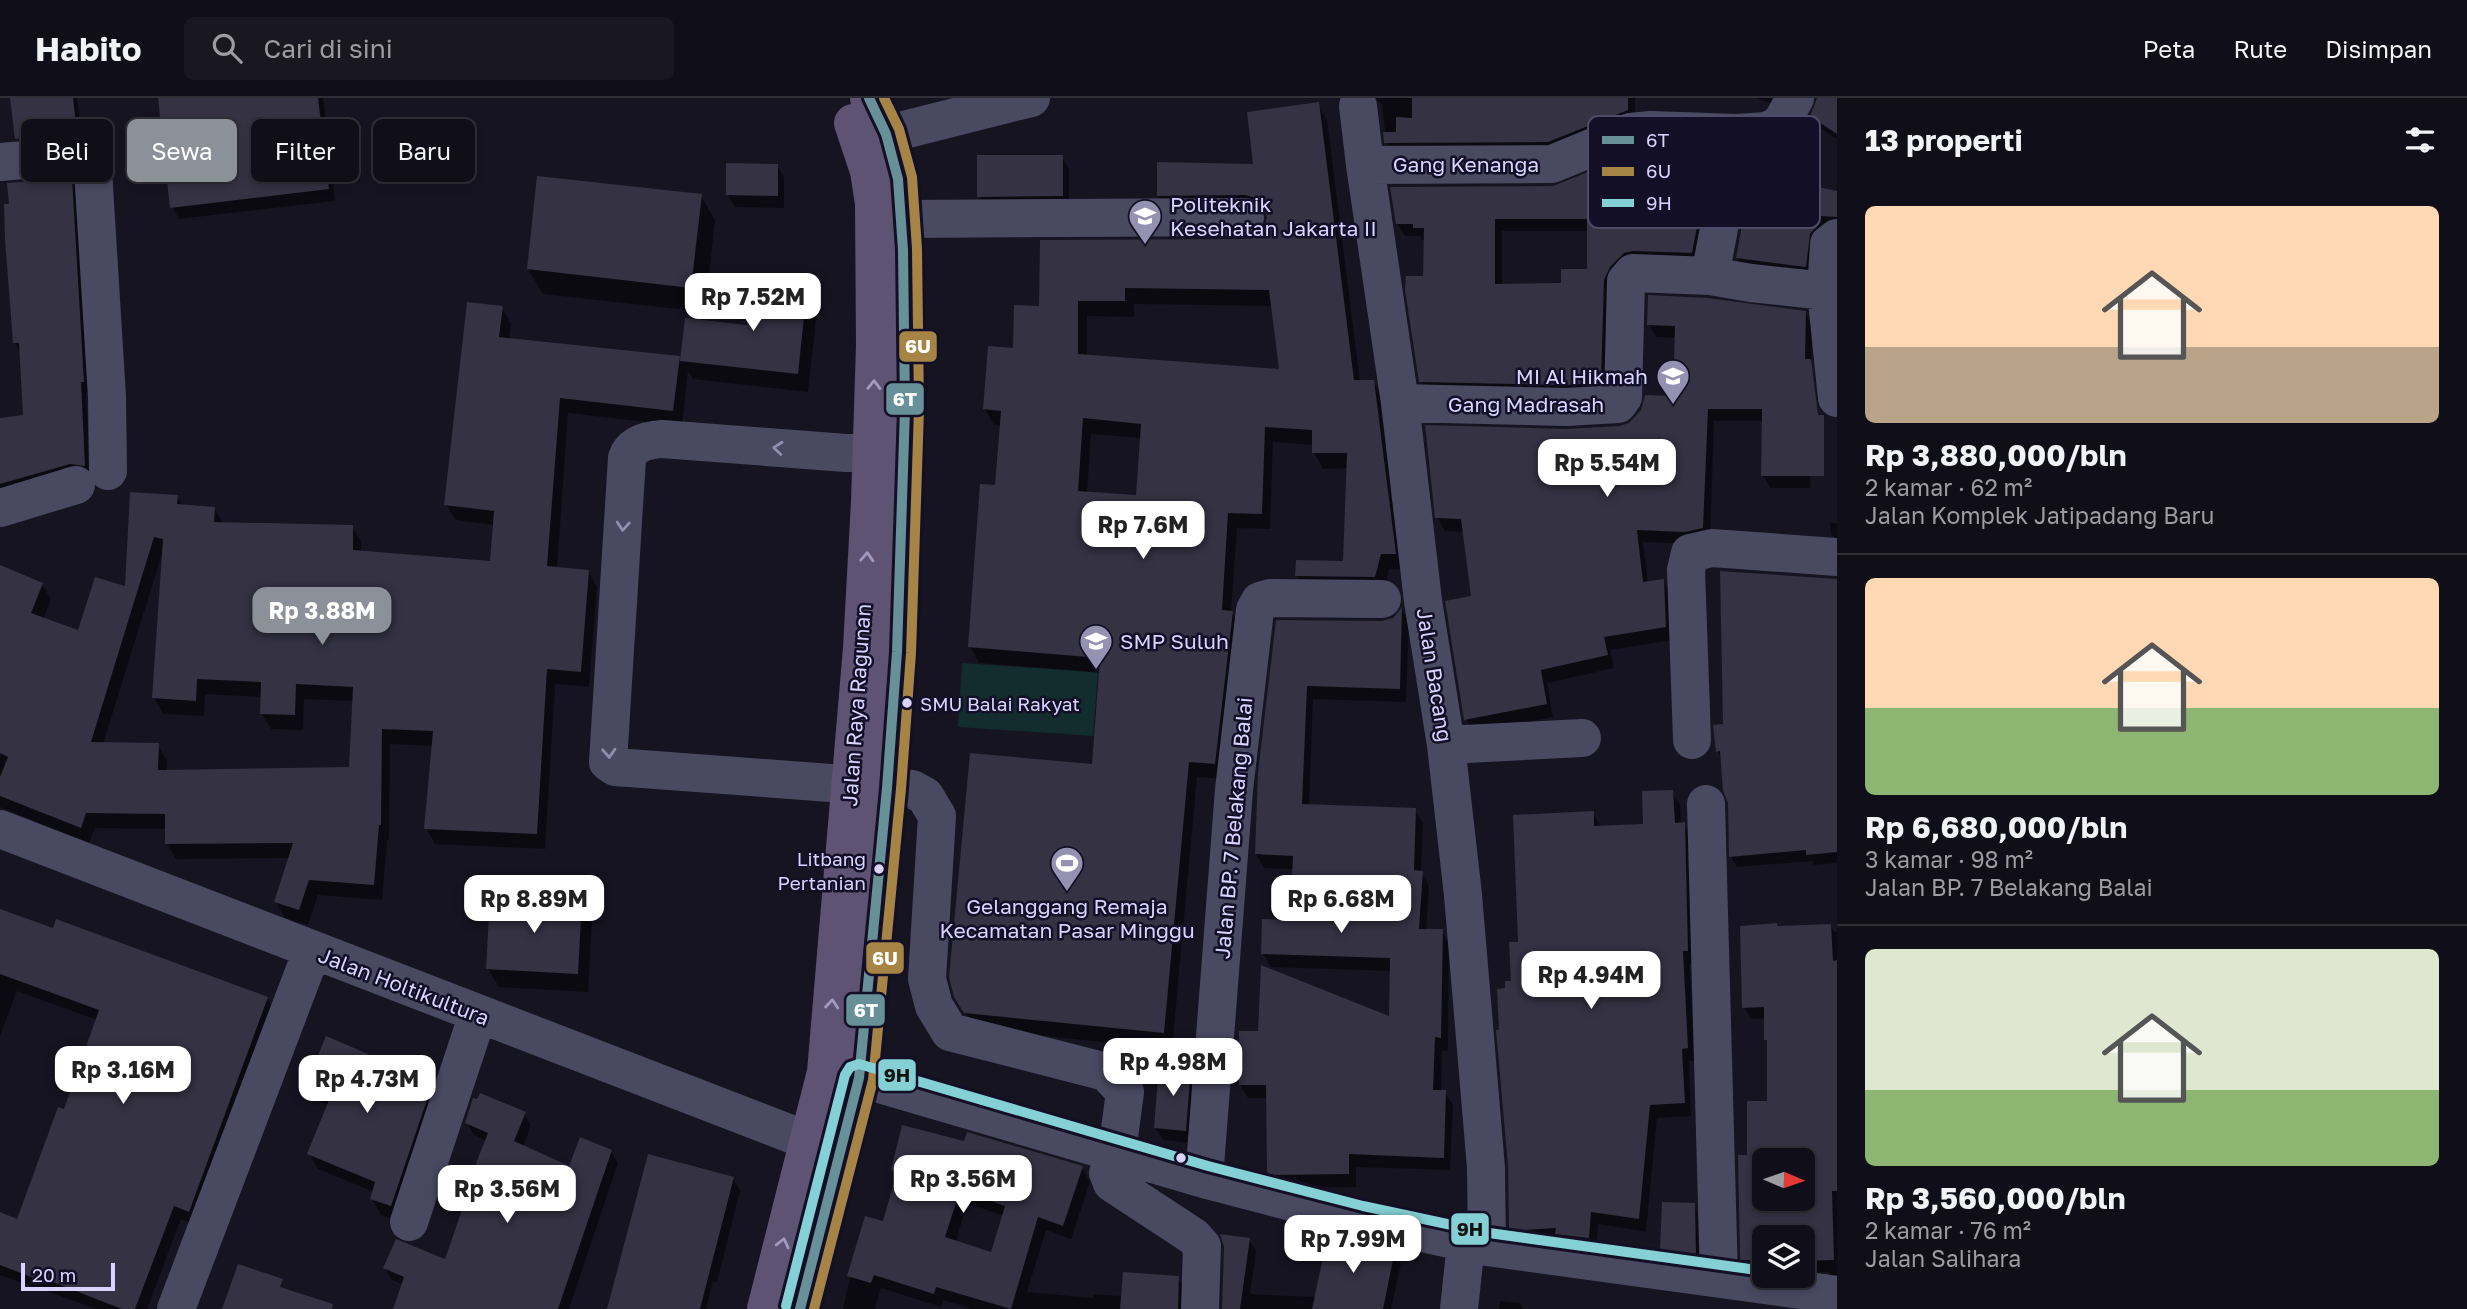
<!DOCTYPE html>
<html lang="id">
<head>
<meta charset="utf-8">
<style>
	:root { --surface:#100f19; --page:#191822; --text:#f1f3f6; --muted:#9c9ca2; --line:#302f38; --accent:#8c9099 }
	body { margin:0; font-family:"Golos Text",sans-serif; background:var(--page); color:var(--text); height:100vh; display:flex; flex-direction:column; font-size:26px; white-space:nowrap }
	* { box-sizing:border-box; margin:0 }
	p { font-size:23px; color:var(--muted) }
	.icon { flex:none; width:38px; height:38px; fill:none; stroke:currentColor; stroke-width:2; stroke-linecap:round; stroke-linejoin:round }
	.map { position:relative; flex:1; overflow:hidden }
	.side { display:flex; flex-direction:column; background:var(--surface); width:630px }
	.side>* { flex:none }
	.hud { position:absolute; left:21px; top:21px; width:665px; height:63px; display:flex; gap:14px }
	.needle { width:46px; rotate:92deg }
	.tools { position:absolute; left:1752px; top:1050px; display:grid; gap:14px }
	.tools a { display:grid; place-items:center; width:63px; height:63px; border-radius:10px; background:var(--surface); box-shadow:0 4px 10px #0003,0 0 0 2px var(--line); font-size:35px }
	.scale { position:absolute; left:21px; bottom:18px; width:94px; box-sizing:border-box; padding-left:7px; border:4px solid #d9d4ff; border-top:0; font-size:19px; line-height:24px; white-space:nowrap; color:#d9d4ff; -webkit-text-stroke:5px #130f26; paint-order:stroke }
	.price { position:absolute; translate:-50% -60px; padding:0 16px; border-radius:14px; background:#fff; color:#222; font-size:23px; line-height:46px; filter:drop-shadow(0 2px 4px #0008) }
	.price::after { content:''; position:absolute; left:50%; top:42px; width:21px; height:16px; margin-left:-10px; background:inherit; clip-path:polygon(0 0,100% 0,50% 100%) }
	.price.current { background:var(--accent); color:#fff }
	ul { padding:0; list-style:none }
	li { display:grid; align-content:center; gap:14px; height:371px; padding:0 28px }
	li+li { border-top:2px solid var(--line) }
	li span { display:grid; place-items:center; height:217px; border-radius:10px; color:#555 }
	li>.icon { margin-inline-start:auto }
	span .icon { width:126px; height:126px; fill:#fffc; stroke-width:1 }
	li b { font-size:30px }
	h2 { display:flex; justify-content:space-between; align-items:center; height:84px; padding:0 28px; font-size:30px }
	.pill { padding:0 24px; border-radius:10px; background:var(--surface); box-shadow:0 4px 10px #0003,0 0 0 2px var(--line); font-size:24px; line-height:63px }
	.pill.current { background:var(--accent); color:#fff }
	header { display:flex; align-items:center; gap:42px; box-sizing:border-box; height:98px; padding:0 35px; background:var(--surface); border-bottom:2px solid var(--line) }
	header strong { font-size:33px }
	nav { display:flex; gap:38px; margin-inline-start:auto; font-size:24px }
	.search { width:490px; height:63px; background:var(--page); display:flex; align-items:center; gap:18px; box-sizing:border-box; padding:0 24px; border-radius:10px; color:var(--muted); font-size:26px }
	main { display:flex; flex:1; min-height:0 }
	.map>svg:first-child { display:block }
</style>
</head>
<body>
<header>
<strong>Habito</strong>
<div class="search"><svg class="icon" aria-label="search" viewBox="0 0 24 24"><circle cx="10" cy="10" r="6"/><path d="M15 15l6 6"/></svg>Cari di sini</div>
<nav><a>Peta</a><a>Rute</a><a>Disimpan</a></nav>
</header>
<main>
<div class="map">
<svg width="1837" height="1211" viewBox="0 0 1837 1211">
	<rect width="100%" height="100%" fill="#161421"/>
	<path fill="#132c2d" d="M962,565L1098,574L1093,638L958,629Z"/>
	<path fill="#0007" fill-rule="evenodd" d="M12,0H77L83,48L24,53L17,40Z
		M160,0H323L335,103L179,121L172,109Z
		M1347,0H1635V27L1556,58L1395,59L1386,44L1382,6L1376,2Z
		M1756,0H1772L1771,5Z
		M1837,0V41L1818,29L1812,18Z
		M1318,6L1327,22L1360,283H1373L1383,300L1404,472L1389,471L1384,495L1306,494L1297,478L1345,465L1348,370L1323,371L1314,354V347L1273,344L1270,431L1237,430L1231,514L1241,530L1223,681L1197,679L1172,951L975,931L956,899L1093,668L1101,575L979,565L970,548L996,389L1001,328L994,327L985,311L1015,252L1041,209L1258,139L1266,130L1268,116L1255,113H1168L1158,97L1255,67ZM1134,206L1273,208L1281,273L1087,259V218L1134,219ZM1091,336L1142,340L1137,399L1087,395Z
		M1783,52L1790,63L1786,84L1837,95V131L1812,181L1745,172L1737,160L1773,55Z
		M1710,58L1717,70L1699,167L1641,165L1608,297L1428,296L1421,283L1426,142H1422L1420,138H1405L1397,125L1553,90ZM1502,133H1589V173L1562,187H1502Z
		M1062,59L1069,71V110L986,111L979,98Z
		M777,67L784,80V110L735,109L727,96Z
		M71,82L77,92L89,295H86L90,378L0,397V322L24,318L21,256L15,245Z
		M701,98L715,122L705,214L543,196L528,171Z
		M806,192L817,211L808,294L693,281L688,273L682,328L568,315L557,471L588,473L597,489L589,589L555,586L545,751L435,746L426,730L433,648L390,646L389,742H387L382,802L318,797L308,827L285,820L276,804L290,760L176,761L167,746V731L95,730L89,745L0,709V469L42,486L51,502L43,521L80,534L126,491L132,396L177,398L183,409L214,410L223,426L352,428L361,444V455L491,465L494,427L455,422L446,406L502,210L511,226L509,241L678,260L681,265L687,222L748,229ZM162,456L154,600L163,616L204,618L205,596L262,599V616L271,631L303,632L304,601L354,603L350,671L167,673V663L158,647L103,646Z
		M1805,214L1812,227L1810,390H1770L1763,377V323H1714L1710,442L1693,446L1643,444L1648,485L1663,482L1671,495L1673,542L1610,552L1614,570L1547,585L1553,619L1473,634L1466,621L1473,499L1464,434L1445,433L1437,419L1566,333L1620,330L1630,326L1675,299L1677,240L1656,239L1649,226Z
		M1830,425H1837V442L1831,436Z
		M1837,481V765L1814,767L1812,763L1737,769L1731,758L1730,705L1723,662L1717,653L1725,628Z
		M1402,512L1409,524L1406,604L1313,601L1309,708L1415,712L1423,725L1421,774L1429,788L1426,833H1442L1449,846L1448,953L1442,952L1441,994H1445L1453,1007L1450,1072L1356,1069V1089L1283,1090L1277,1088L1269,1074L1268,1000H1248L1240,987L1260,934L1390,921L1391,873L1271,869L1263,855L1292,824L1295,771L1264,770L1256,756L1277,524L1382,525L1394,521Z
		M1672,694L1680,707L1681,726H1684L1691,739L1695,866H1690L1694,963H1689L1691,1018L1657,1020L1646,1134L1598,1126L1596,1152L1518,1143L1510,1129V1068L1501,934L1507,892L1513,884L1519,846L1593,715L1600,728H1645Z
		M581,804L592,823L588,894L499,889L488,871Z
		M0,813L267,900L275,914L197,1127L181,1121L147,1211H97L0,1177V1116L18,1123L65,1014L97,922L17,893L0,938Z
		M1830,827L1834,834H1837V1185H1834L1828,1174L1802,1175V1139H1764V1173H1749L1742,1161L1749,1058L1769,1005V946L1766,941V920L1751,921L1744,909ZM1764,1062H1802V1101H1764Z
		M1190,971L1197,984L1192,1045L1163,1042L1155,1030Z
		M431,985L441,1001L400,1123L381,1117L372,1101L374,1094L318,1071L309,1055L328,1007L318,1003L308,987Z
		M524,1015L531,1028L523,1049L570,1070L611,1053L618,1065L569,1211H395L404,1187L392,1182L385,1170L446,1163L487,1043L474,1037L467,1025Z
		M965,1045L1082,1070L1090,1084L1071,1141L1046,1132L1027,1194L1093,1200V1196L1123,1198L1178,1180L1186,1194V1211H971L943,1202L941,1209L881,1190L875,1211H843L851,1173L884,1125L897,1080L893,1072ZM967,1105L1004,1118L992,1156L956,1144Z
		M733,1080L740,1093L717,1184L713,1183L706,1211H609Z
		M1694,1107L1697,1113L1699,1161L1666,1156L1662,1150Z
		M1249,1142L1256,1153L1250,1196L1316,1199L1394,1153L1401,1165L1391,1211H1224Z
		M1500,1203L1520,1205L1523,1211H1499Z"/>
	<path fill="#343243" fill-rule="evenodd" d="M10,0H73L77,35L15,41Z
		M158,0H318L329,91L170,110Z
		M1412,0H1628V12L1548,44L1384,45L1383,34H1396V19L1412,20Z
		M1817,0H1837V36L1810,18Z
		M1319,4L1354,282H1374L1396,456H1381L1375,479L1295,478L1296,462L1343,463L1347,355H1312V332L1265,329L1262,416L1228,415L1222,512L1233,513L1215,666L1189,664L1164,935L964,915L954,899L949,879L970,655L1092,666L1100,560L968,549L980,386L995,387L1001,313L983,311L988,248L1013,250L1014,207L1039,208L1040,142L1245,141L1257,137L1264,129L1267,120L1264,109L1256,100L1245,97L1157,98V64L1253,66L1247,14ZM1125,190L1269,192L1279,271L1078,256V203H1125ZM1083,320L1141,326L1136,397L1078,393Z
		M1778,52L1783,53L1778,81L1837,93V119L1820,118L1819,126L1810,136L1806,169L1736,160L1755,56Z
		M1652,54L1711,56L1692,155L1633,153L1624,155L1610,169L1604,182L1601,285L1566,287L1419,284L1405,192L1406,178H1423L1424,130H1413V126H1396L1390,89L1553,88L1635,55ZM1495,121H1587V171H1561V185L1495,186Z
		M977,57H1063V98L977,99Z
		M726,65L778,66V98L726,97Z
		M537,78L702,96L691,190L527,171Z
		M72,80L84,284H81L85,368L70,366L0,386V320L23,317L19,245H13L5,141L4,106H9L7,85Z
		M751,184L807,190L798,276L680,263L685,220L747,227Z
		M1648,197L1708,200L1806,213L1805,261H1811L1818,317H1824V378H1761L1762,311H1708L1703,430L1685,434L1637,432L1643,484L1664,481L1666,529L1604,539L1608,557L1541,572L1547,606L1464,622L1445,503L1471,498L1461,421L1435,420L1425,327L1566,331L1619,328L1629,325L1641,312L1645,297L1673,298L1675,228L1647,227Z
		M467,204L503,208L499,239L680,258L673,313L560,300L547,468L589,472L581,574L547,571L537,736L424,731L433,633L382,631L381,727H379L374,787L309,782L299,812L274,804L293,745L165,746V716L86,715L81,730L0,698V679L8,659L0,655V467L43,485L31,515L78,532L95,479L125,488L130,394L178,397L177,406L215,409L214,424L353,427V452L490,463L494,413L444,407ZM154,439L163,441L152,600L196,603L197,581L261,584L260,616L295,617L296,586L353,589L349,669L158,672L159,645L91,644Z
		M1720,473L1837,481V754L1806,757V752L1729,759L1728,705L1723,693L1720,653L1716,654L1713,627L1723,626Z
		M1402,509L1400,591L1307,588L1302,706L1416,710L1414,772L1423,773L1419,831H1443L1441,940L1435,939L1433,992H1446L1444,1060L1349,1056V1076L1274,1077L1267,1075L1266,987H1239V933H1258L1261,867L1389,918L1390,860L1261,856L1262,821L1290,822L1293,758L1255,756L1258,675L1276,522L1382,523L1393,520Z
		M1673,692L1675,725L1685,724L1688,853H1683L1688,950L1682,951L1685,1005L1650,1007L1639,1121L1591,1114L1589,1140L1555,1136L1556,1130L1522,1132L1509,1130L1508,1068L1496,932H1499L1497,891L1505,890V883H1511L1509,844H1518L1513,717L1594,713V728L1643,726L1642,693Z
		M490,798L582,802L578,876L486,871Z
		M0,811L53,830L56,821L268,899L189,1114L174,1108L135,1211H122L45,1181L44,1184L0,1167V1114L17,1121L58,1009L64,1011L99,912L0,876Z
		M1777,825V828L1831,826L1833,863L1837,862V1093H1832L1834,1162L1802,1163V1139H1764V1162H1740L1738,1057H1747V1003H1767V942H1764V909L1742,910L1740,828ZM1764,1062H1802V1101H1764Z
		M326,938L433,984L391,1108L370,1101L375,1084L307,1056L331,997L306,987Z
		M1159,967L1191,969L1186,1033L1154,1030Z
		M480,995L526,1014L514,1043L569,1068L580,1039L612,1052L558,1211H393L404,1179L383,1170L396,1141L445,1161L475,1074L473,1073L488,1035L465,1025L473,1000L477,1001Z
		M902,1027L964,1043L967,1034L1083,1068L1063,1128L1038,1119L1011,1211L936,1189L934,1196L874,1177L871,1185L847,1178L865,1118L883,1123L897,1074L891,1072ZM960,1092L1005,1108L991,1154L945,1139Z
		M648,1056L734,1079L700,1211H607Z
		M1662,1104L1695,1105L1696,1156L1660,1151Z
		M1220,1136L1250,1140L1240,1211H1222L1224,1149Z
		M1328,1136L1395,1152L1383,1211H1312Z
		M238,1166L283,1181L280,1189L333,1206L332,1211H222Z
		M1123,1174L1179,1178L1178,1211H1120Z"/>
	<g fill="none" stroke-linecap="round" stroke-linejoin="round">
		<path stroke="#4a4962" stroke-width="38" d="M1358,8L1365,67L1400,305L1423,503L1446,647L1463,797L1486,1070L1487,1149
			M1737,35L1710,178L1751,185L1826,193
			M860,43L1031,0
			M0,64L92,56L107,299L108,373
			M1365,67L1552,66L1630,34L1651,32L1737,35L1766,33L1776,29L1783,22L1795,0
			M901,121L1245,119
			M1837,140L1829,146L1826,193L1837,300
			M1400,305L1566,309L1618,306L1623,299L1626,183L1633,175L1710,178
			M904,355H846L662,341C648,342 632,345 627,360L608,664L615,669L912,691L925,698L937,718L927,881L934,908L950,934L1106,974L1125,994L1117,1054L1108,1075L1112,1085L1194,1139L1202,1148L1200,1211
			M0,410L76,387
			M1692,642L1686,472L1690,455L1712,450L1837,459
			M1446,647L1582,640
			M1706,706L1719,1180
			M0,731L809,1043
			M859,980L1204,1081L1360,1122L1487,1149L1837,1197
			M1204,1081L1234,692L1255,512L1260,503L1270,500L1382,501
			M409,1124L478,916
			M176,1211L312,853
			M1459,1211L1466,1145"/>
		<path stroke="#5e5373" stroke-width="38" d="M766,1211L826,974L862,550L870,404L875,247L874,106L869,73L853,25
			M800,1211L859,980L887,690L897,554L905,311L903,152L898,81L886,36L869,0"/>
		<defs>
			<path id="bus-1" d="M800,1211L859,980L887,690L897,554L905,311L903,152L898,81L886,36L869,0"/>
			<path id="bus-2" d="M814,1211L873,982L901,691L911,555L919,311L917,151L912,79L899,31L884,0"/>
			<path id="bus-3" d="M786,1208L845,977L850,969L859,966L1208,1068L1363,1108L1489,1135L1764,1173"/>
		</defs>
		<use href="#bus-1" stroke="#130f26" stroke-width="16"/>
		<use href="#bus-2" stroke="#130f26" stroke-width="16"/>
		<use href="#bus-3" stroke="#130f26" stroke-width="16"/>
		<use href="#bus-1" stroke="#689098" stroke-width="10"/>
		<use href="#bus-2" stroke="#a58446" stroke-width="10"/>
		<use href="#bus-3" stroke="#85d0d5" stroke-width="10"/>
	</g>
	<defs><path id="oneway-chevron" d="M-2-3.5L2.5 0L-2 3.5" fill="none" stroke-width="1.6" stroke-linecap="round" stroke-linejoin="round" transform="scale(1.75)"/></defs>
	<g stroke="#a29ac0">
		<use href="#oneway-chevron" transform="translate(874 287) rotate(-89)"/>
		<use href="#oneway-chevron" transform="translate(867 459) rotate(-87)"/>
		<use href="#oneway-chevron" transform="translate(832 906) rotate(-85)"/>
		<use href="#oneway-chevron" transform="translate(783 1145) rotate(-76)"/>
	</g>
	<g stroke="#928eb0">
		<use href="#oneway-chevron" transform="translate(778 350) rotate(-175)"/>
		<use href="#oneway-chevron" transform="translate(623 428) rotate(94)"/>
		<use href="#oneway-chevron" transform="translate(609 655) rotate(87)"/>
	</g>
	<defs>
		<symbol id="university-pin" viewBox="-11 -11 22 30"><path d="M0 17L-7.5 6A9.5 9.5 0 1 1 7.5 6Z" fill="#9591b1" stroke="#130f26"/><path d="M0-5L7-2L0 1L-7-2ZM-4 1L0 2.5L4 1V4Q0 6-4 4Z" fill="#fff"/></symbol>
		<symbol id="school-pin" viewBox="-11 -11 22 30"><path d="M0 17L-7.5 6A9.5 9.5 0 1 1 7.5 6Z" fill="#9591b1" stroke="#130f26"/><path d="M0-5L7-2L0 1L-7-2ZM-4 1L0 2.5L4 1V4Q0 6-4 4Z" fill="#fff"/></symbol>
		<symbol id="stadium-pin" viewBox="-11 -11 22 30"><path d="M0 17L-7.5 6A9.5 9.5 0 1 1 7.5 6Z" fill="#9591b1" stroke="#130f26"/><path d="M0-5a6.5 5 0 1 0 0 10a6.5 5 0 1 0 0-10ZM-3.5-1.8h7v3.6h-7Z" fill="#fff"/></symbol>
	</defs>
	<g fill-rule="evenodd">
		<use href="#university-pin" x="1126" y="99" width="38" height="52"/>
		<use href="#school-pin" x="1654" y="259" width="38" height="52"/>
		<use href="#school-pin" x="1077" y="524" width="38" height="52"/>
		<use href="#stadium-pin" x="1048" y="746" width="38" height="52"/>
	</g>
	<g fill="#d9d4ff" stroke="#130f26" stroke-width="2.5">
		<circle cx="907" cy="605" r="6"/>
		<circle cx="879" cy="771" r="6"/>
		<circle cx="1181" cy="1060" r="6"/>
	</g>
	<g text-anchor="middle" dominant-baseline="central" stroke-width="5" stroke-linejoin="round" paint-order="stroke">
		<g font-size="19" fill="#d9d4ff" stroke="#130f26" text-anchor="start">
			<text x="920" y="605">SMU Balai Rakyat</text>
			<text x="866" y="760" text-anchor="end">Litbang<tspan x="866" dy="24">Pertanian</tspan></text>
		</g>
		<g font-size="21" fill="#d9d4ff" stroke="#130f26">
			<text x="1466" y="66">Gang Kenanga</text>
			<text x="1526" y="306">Gang Madrasah</text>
			<text transform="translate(1435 577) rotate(81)">Jalan Bacang</text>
			<text transform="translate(856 607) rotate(-86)">Jalan Raya Ragunan</text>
			<text transform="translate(1233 730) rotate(-85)">Jalan BP. 7 Belakang Balai</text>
			<text transform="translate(404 888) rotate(21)">Jalan Holtikultura</text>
		</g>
		<g font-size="21" fill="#d9d4ff" stroke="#130f26" text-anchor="start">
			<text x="1170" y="106">Politeknik<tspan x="1170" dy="24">Kesehatan Jakarta II</tspan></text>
			<text x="1648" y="278" text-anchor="end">MI Al Hikmah</text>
			<text x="1120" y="543">SMP Suluh</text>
			<text x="1067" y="808" text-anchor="middle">Gelanggang Remaja<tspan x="1067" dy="24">Kecamatan Pasar Minggu</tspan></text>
		</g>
	</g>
	<rect x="1588" y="18" width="232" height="112" rx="10" fill="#130f26" stroke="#4e4a67" stroke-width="2"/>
	<rect x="1602" y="38" width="32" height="8" fill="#689098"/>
	<rect x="1602" y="69" width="32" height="9" fill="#a58446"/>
	<rect x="1602" y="101" width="32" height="8" fill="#85d0d5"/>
	<g font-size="19" fill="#d9d4ff">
		<text x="1646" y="49">6T</text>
		<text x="1646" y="80">6U</text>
		<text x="1646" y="112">9H</text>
	</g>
	<g stroke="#130f26" stroke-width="2.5">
		<rect x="898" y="232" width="40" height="33" rx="7" fill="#a58446"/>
		<rect x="885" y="284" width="40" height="34" rx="7" fill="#689098"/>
		<rect x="865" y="843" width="40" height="34" rx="7" fill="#a58446"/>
		<rect x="845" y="895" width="41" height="34" rx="7" fill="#689098"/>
		<rect x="877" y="960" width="40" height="34" rx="7" fill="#85d0d5"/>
		<rect x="1450" y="1114" width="40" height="34" rx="7" fill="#85d0d5"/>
	</g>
	<g font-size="19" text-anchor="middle" font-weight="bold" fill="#fff">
		<text x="918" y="255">6U</text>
		<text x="905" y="308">6T</text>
		<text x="885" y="867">6U</text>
		<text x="866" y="919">6T</text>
	</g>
	<g font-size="19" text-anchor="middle" font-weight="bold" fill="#111">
		<text x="897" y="984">9H</text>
		<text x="1470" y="1138">9H</text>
	</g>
</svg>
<div class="tools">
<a><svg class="needle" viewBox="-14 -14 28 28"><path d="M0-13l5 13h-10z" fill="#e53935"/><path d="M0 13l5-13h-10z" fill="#9c9ca2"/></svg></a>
<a><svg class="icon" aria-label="layers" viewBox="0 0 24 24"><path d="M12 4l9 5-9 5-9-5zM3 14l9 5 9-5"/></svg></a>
</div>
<div class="scale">20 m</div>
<b class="price" style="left:753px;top:235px">Rp 7.52M</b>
<b class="price" style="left:1607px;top:401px">Rp 5.54M</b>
<b class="price" style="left:1143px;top:463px">Rp 7.6M</b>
<b class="price current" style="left:322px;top:549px">Rp 3.88M</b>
<b class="price" style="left:534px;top:837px">Rp 8.89M</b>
<b class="price" style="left:1341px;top:837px">Rp 6.68M</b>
<b class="price" style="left:1591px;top:913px">Rp 4.94M</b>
<b class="price" style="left:1173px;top:1000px">Rp 4.98M</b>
<b class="price" style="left:123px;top:1008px">Rp 3.16M</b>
<b class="price" style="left:367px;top:1017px">Rp 4.73M</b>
<b class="price" style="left:963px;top:1117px">Rp 3.56M</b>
<b class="price" style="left:507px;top:1127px">Rp 3.56M</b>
<b class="price" style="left:1353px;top:1177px">Rp 7.99M</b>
<div class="hud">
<a class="pill">Beli</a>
<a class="pill current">Sewa</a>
<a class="pill">Filter</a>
<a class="pill">Baru</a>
</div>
</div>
<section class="side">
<h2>13 properti<svg class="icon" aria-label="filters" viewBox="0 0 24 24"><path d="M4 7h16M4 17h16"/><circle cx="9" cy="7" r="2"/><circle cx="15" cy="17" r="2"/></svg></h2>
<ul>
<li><span style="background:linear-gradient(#ffd9b3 65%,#b9a48a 0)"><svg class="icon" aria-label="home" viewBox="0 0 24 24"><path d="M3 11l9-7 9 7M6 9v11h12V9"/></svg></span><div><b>Rp 3,880,000/bln</b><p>2 kamar · 62 m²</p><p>Jalan Komplek Jatipadang Baru</p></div></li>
<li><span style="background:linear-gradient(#ffd9b3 60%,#8fb573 0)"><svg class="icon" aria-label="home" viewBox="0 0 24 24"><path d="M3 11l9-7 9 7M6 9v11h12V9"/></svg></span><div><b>Rp 6,680,000/bln</b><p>3 kamar · 98 m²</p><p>Jalan BP. 7 Belakang Balai</p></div></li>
<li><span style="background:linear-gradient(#dfe7d0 65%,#8fb573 0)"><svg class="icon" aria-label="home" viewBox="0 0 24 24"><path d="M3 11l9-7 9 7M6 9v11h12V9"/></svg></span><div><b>Rp 3,560,000/bln</b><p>2 kamar · 76 m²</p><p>Jalan Salihara</p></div></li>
</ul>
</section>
</main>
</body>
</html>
